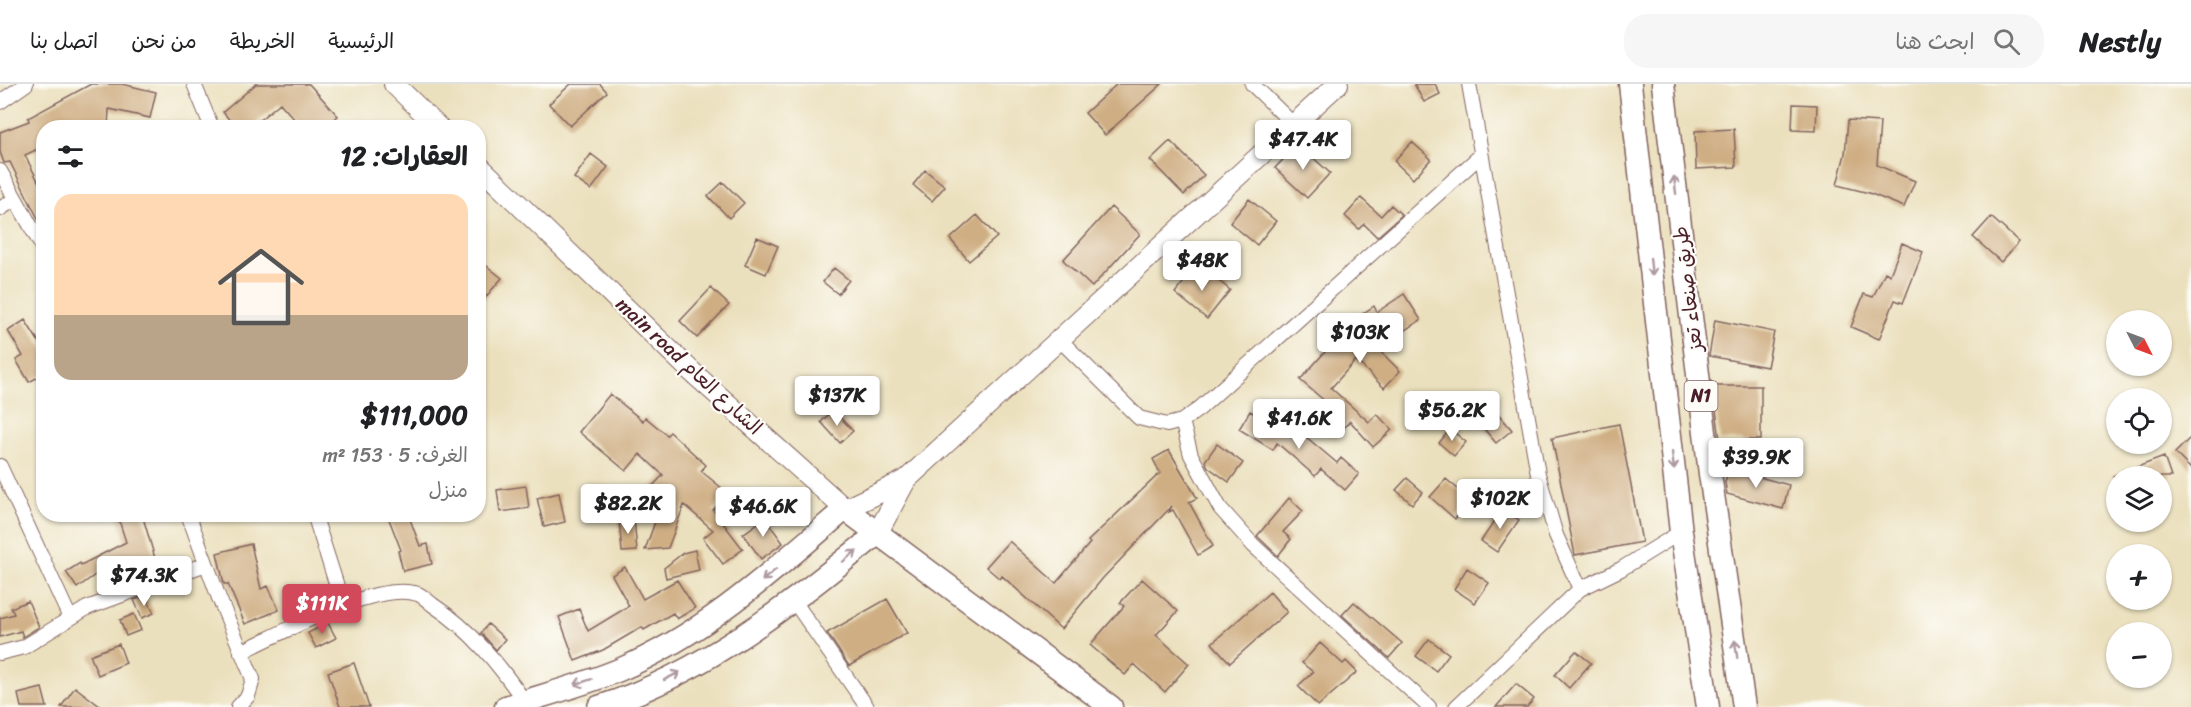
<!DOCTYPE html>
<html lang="ar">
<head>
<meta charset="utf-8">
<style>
	:root { --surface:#fff; --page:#f6f6f6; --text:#202124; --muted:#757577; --line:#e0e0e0; --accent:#d1495b }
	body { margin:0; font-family:Sriracha,"Playpen Sans Arabic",sans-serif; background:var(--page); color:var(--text); direction:rtl; height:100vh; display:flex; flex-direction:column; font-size:22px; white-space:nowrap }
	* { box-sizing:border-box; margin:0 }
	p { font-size:20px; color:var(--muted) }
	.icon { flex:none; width:33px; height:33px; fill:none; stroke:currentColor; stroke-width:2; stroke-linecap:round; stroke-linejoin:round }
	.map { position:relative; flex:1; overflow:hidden; direction:ltr }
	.sheet { position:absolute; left:36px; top:36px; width:450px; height:402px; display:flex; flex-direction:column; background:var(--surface); border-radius:24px; box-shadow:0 2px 4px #0004; direction:rtl }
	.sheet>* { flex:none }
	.needle { width:39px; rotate:132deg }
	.controls { position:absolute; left:2106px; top:226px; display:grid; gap:12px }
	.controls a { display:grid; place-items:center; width:66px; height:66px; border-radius:50%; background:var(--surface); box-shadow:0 2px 4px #0004; font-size:30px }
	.price { position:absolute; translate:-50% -51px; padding:0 14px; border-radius:6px; background:#fff; color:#222; font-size:20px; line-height:39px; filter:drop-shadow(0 2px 3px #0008) }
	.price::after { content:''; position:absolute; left:50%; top:36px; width:18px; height:14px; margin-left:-9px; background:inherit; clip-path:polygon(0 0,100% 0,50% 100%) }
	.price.active { background:var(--accent); color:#fff }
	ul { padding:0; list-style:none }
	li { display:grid; align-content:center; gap:12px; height:318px; padding:0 18px }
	li span { display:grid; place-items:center; height:186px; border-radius:18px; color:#555 }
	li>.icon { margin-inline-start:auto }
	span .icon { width:108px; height:108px; fill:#fffc; stroke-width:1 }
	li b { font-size:26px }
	h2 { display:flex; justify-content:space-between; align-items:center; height:72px; padding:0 18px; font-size:26px }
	header { display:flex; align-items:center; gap:36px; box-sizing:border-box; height:84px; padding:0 30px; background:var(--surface); border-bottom:2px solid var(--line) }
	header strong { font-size:28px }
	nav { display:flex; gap:33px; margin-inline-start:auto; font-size:21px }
	.search { width:420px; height:54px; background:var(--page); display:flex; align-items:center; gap:15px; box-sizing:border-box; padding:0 21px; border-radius:24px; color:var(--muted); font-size:22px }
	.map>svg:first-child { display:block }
</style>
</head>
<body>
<header>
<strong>Nestly</strong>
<div class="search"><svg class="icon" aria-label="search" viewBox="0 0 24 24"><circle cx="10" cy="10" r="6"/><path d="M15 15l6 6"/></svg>ابحث هنا</div>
<nav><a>الرئيسية</a><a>الخريطة</a><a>من نحن</a><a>اتصل بنا</a></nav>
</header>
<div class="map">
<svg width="2191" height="623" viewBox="0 0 2191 623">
	<rect width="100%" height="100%" fill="#fdfcf7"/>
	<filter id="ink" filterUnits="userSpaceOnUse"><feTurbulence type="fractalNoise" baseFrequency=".0167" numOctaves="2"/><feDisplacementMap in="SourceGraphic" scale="12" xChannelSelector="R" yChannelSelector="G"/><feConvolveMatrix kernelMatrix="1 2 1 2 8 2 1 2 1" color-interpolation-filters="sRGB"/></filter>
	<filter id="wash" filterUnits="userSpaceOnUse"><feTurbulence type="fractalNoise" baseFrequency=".008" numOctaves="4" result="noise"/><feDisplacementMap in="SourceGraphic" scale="24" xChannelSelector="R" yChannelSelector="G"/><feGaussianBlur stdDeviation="1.35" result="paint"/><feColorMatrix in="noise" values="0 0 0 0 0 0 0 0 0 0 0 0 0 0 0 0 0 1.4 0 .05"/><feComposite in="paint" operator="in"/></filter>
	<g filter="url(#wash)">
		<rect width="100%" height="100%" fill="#ebe0bd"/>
		<g id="blocks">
			<path fill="#cfae83" d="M91,0H122L156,8L150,34L109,25L108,44H44V65L42,63L25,71L44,109V147L10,78L4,79L0,68V48L29,37L28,34Z
				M256,0H309L338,32L325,44H302L280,19L250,44H236L223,28Z
				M571,0H600L607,8L570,42L549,20Z
				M1117,0H1162L1105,51L1085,29Z
				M1414,0H1435L1440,10L1424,18Z
				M1793,20L1817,21L1816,47L1792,46Z
				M1848,36L1880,38L1877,81L1915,97L1904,123L1869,109L1837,101L1845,70Z
				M1734,45L1736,83L1696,85L1695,47Z
				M1170,57L1204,91L1184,111L1150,76Z
				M1412,58L1431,75L1413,95L1394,77Z
				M1298,60L1330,89L1307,114L1275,84Z
				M591,70L608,83L591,106L574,94Z
				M925,86L945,102L932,117L913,101Z
				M723,98L744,119L729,134L708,112Z
				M1361,114L1381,132L1391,121L1402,131L1377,153L1364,140L1359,145L1345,132Z
				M1249,115L1276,137L1257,161L1230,139Z
				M1111,123L1140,150L1092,203L1063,176Z
				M977,131L997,153L969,177L950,155Z
				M1991,133L2019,158L2001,178L1973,153Z
				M757,153L778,162L766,190L745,181Z
				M1902,159L1923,168L1903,219L1895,216L1879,255L1851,243L1864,210L1873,213L1885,188L1890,191Z
				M478,175L502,194L478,222Z
				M1198,180L1230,206L1207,235L1175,209Z
				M834,184L849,196L838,210L823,198Z
				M711,204L729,221L697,254L680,237Z
				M1404,210L1421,236L1402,248L1398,241L1371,258L1400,287L1384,304L1356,276L1331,304L1369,338L1377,330L1392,346L1373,363L1350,337L1342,346L1326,332L1333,324L1300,296L1332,260L1329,257L1347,240L1374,222L1377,228Z
				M25,236L44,266V290L29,298L16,276L23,272L8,247Z
				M1715,236L1774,248L1767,283L1709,272Z
				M1713,302H1761V356H1720Z
				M610,310L643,337L645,333L667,351L670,348L706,381L701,387L728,409L713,426L743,465L723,480L703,454L713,446L684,421L668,464L645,466L657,432L675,430L648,407L663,391L640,370L626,387L579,348Z
				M833,326L853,347L840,359L821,338Z
				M1495,326L1512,346L1496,359L1479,339Z
				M1250,327L1300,358L1305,352L1337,379L1341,374L1359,390L1345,406L1321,385L1315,392L1277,359L1273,366L1239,345Z
				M1619,340L1642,458L1575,471L1552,354Z
				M1450,345L1466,358L1454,372L1439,359Z
				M2191,353V385L2175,369Z
				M1217,360L1243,379L1229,398L1208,383L1205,377Z
				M1169,366L1197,414L1189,418L1213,462L1198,471L1173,426L1169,428L1172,422L1103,494L1061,545L1002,492L1000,495L986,483L1009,457L1056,499L1090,459L1088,457L1160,389L1153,375Z
				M2164,373L2171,393H2114L2113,392Z
				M1729,385L1789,401L1783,425L1727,410L1725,398Z
				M1407,394L1423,408L1412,420L1396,406Z
				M1446,395L1471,416L1455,435L1430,413Z
				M526,402L529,424L500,428L497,406Z
				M559,409L565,438L544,443L537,414Z
				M1289,414L1303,427L1283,448L1291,455L1278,472L1257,452Z
				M1503,425L1519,436L1497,468L1481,457Z
				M117,430H142L159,488L109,506L102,486L77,504L66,488L80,479L81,481L126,458Z
				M387,430H408L420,462L428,460L432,480L403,487L398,467L401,466Z
				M634,434L637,467L622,468L619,436Z
				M765,434L783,459L761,475L743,450Z
				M251,460L261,505L268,502L279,526L245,540L228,500H224L217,469Z
				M695,466L699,486L666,494L664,484L683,469Z
				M625,483L643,515L677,496L695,524L677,535L673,529L644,546L642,543L603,566L575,577L559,533L579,525L588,547L629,522L612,491Z
				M1467,484L1489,499L1475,519L1454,505Z
				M1142,495L1178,527L1156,551L1189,580L1165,608L1134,580L1125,591L1090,561L1124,522L1120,519Z
				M1270,508L1287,528L1230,579L1212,559Z
				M146,512L154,529L142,534L134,516Z
				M887,515L907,549L849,582L827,549Z
				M28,517L39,543L23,553L21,547L0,553V534L14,530L11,524Z
				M1354,518L1402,559L1389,574L1342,531Z
				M134,530L141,546L126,552L120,536Z
				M328,539L336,554L316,564L308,549Z
				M488,540L505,555L496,566L481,549Z
				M1429,555L1449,570L1436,587L1416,572Z
				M1320,559L1343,580L1346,577L1357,588L1318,622L1298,602L1313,588L1302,579Z
				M119,560L126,579L98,591L90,571Z
				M1576,567L1591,579L1569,604L1555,591Z
				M354,579L369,623H340L328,588Z
				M1516,600L1534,615L1527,623H1496Z
				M75,603L101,623H61Z
				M42,604L47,623H21L18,610Z"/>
		</g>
	</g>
	<g filter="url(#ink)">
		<use href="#blocks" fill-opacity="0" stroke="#82635e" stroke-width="1.5"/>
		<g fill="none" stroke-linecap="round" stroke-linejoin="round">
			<defs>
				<path id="minor" d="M194,0L212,44
					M1252,0L1294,41
					M1469,0L1538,390L1556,451L1580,505
					M0,18L26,0
					M0,87L44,166
					M0,125L15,115
					M1059,255L1139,334L1167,341L1182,337L1199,325L1480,72
					M1182,337L1191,371L1220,424L1253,461L1429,623
					M0,382L70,534
					M188,430L219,514L253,595L248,612L238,623
					M314,430L343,521
					M794,517L867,623
					M241,568C280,550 376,496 418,510C423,512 429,518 433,521C471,546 499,580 524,617
					M0,569L24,563L87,524L206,480
					M1456,623L1580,505L1621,485L1681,448"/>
				<path id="secondary" d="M394,0L439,44
					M478,81L691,287L845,425L906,396L877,450
					M906,396L1338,0"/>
				<path id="trunk" d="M1630,0L1681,448L1708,623
					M1663,0L1710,390L1744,623
					M506,623C544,611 583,601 619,586C705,550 775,485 845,425L1111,623
					M599,623C705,589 792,519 877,450"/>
			</defs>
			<use href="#minor" stroke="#82635e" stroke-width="16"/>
			<use href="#secondary" stroke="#82635e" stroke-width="22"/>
			<use href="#trunk" stroke="#82635e" stroke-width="25"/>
			<use href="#minor" stroke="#fff" stroke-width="14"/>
			<use href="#secondary" stroke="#fff" stroke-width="20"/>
			<use href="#trunk" stroke="#fff" stroke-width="22"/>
		</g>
		<defs><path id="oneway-shaft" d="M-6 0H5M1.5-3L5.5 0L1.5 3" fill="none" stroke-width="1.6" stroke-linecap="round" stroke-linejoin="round" transform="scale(1.5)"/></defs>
		<g stroke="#ae9aa0">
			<use href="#oneway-shaft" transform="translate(1675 101) rotate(-97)"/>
			<use href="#oneway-shaft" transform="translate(1651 183) rotate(84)"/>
			<use href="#oneway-shaft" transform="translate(1673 377) rotate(84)"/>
			<use href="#oneway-shaft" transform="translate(850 472) rotate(-39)"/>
			<use href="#oneway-shaft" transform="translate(769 491) rotate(141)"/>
			<use href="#oneway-shaft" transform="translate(1736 565) rotate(-98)"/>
			<use href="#oneway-shaft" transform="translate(672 592) rotate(-27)"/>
			<use href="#oneway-shaft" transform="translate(583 598) rotate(162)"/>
		</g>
	</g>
	<g text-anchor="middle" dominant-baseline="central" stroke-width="4.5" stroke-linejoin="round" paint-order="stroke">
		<rect fill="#fdfcf7" stroke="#806168" stroke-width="1.5" x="1684.5" y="297" width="33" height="30" rx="4.5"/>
		<g font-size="18" font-weight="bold" fill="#4a1f2b">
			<text x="1701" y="312">N1</text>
		</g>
		<g font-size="20" fill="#4a1f2b" stroke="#fdfcf7">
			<text transform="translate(1688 205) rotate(-97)">طريق صنعاء تعز</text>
			<text transform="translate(689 282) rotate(43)">main road الشارع العام</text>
		</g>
	</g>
</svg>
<div class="controls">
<a><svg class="needle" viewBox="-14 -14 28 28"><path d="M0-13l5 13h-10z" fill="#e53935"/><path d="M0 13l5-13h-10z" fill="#757577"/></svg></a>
<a><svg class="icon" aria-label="locate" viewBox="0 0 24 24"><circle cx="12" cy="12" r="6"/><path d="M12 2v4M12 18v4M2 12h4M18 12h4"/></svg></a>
<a><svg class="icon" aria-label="layers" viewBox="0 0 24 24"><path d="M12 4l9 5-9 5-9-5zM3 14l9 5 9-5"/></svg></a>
<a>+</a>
<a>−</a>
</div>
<b class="price" style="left:1303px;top:87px">$47.4K</b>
<b class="price" style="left:1202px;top:208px">$48K</b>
<b class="price" style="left:1360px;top:280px">$103K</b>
<b class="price" style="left:837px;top:343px">$137K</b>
<b class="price" style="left:1452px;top:358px">$56.2K</b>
<b class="price" style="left:1299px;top:366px">$41.6K</b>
<b class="price" style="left:1756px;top:405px">$39.9K</b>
<b class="price" style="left:1500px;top:446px">$102K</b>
<b class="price" style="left:628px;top:451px">$82.2K</b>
<b class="price" style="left:763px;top:454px">$46.6K</b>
<b class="price" style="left:144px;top:523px">$74.3K</b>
<b class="price active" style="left:322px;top:551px">$111K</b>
<section class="sheet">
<h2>العقارات: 12<svg class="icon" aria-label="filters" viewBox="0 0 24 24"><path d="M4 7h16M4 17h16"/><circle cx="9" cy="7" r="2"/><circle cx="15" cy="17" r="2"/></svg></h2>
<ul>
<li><span style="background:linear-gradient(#ffd9b3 65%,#b9a48a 0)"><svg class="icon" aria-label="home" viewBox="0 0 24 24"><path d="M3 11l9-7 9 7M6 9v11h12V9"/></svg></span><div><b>$111,000</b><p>الغرف: 5 · 153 m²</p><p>منزل</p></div></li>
</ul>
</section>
</div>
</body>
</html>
